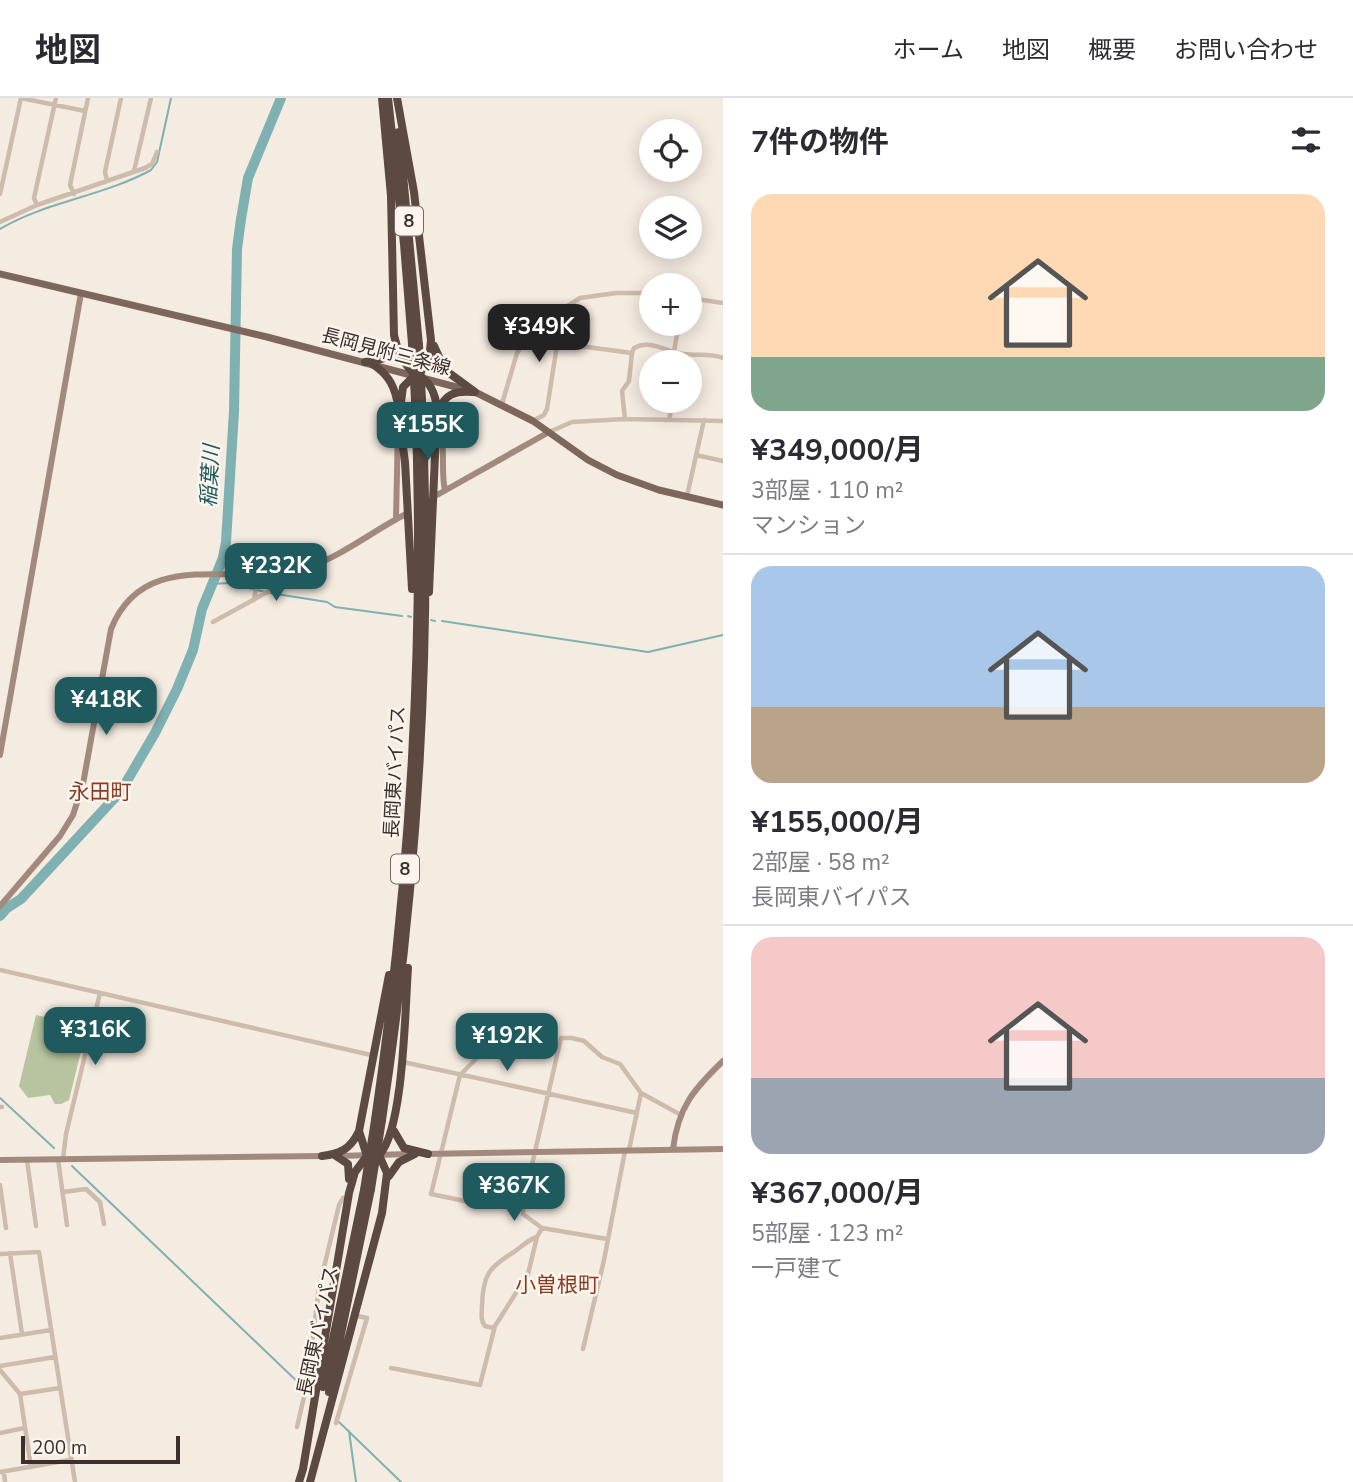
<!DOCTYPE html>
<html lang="ja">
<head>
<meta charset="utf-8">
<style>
	:root { --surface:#fff; --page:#f2f2f3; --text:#2b2b33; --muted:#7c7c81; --line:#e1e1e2; --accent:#1f5a5e }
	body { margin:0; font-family:"Nunito Sans","Noto Sans JP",sans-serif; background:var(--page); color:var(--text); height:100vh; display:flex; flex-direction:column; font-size:26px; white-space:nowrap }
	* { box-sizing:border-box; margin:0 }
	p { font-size:23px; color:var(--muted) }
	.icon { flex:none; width:38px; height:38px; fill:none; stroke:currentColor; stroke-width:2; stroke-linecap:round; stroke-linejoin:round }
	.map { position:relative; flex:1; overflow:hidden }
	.drawer { display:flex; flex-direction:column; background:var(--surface); width:630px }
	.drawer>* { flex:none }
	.fabs { position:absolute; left:639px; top:21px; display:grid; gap:14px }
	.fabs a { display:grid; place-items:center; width:63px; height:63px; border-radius:50%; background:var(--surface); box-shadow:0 4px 18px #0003; font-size:35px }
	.scale { position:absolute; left:21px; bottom:18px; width:159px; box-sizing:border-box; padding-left:7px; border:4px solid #3b302b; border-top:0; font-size:19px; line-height:24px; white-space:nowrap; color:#3b302b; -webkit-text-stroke:5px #fbf5ee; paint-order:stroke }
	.price { position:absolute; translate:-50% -60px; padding:0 16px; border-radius:14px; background:var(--accent); color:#fff; font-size:23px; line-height:46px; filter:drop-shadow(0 2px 4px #0008) }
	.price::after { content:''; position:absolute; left:50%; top:42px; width:21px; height:16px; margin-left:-10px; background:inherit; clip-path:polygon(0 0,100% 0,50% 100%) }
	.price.current { background:#222; color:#fff }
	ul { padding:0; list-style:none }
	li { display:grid; align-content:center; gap:14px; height:371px; padding:0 28px }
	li+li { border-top:2px solid var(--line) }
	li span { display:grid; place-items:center; height:217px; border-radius:21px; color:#555 }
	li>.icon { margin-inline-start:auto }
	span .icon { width:126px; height:126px; fill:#fffc; stroke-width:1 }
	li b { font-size:30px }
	h2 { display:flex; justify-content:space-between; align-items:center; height:84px; padding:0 28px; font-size:30px }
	header { display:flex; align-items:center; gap:42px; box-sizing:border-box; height:98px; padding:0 35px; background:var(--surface); border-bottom:2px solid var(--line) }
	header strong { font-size:33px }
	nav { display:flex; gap:38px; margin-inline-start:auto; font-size:24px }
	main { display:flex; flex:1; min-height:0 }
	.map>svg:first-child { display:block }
</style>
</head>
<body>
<header>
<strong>地図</strong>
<nav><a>ホーム</a><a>地図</a><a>概要</a><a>お問い合わせ</a></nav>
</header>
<main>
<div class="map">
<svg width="723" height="1384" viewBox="0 0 723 1384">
	<rect width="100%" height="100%" fill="#f4ebe1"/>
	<path fill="#b8c4a0" d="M36,917L87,929L69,1002L61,1006H55L50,997L28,1000L19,988Z"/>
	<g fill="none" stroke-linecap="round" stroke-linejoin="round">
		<path stroke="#7fb0b2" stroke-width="2" d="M0,131C45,104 104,98 151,72L157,64L171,0
			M211,486L229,485L265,494
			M270,495L327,504L335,509L402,518
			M408,518L411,519
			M431,522L435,523
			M442,523L648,554L723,537
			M0,1000L54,1050
			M72,1068L304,1290
			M339,1324L401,1384
			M349,1333L356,1384"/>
		<path stroke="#7fb0b2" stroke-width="10" d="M0,818L7,810L21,801L121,693L155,635L177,591L193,552L202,511L223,460L226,444L234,313L237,151L241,121L248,80L281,0"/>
		<path stroke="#cdbbac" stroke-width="4.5" d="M134,73L151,0
			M107,83L105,74L121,0
			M0,96L21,0L85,13
			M74,96L70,87L88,0
			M37,107L34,100L56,0
			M0,124L37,107L145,70L152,66L157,54
			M690,200L723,205
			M556,249H587L632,255L634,250C651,241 666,254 683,256C697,258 710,255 723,260
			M674,253L679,226
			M679,264L680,256
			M502,306L517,255L531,233L543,224L580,200L616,195H651
			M625,321L622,293L629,283L632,255
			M669,322L673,303
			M533,323L544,317L547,311L559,234L556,214
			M549,334L572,324L625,321L723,323
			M696,357L723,363
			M687,398L704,322
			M254,502L258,476
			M213,524L311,470
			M0,872L371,957
			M403,964L637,1015
			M0,1009H2
			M629,1052L641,995
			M58,1061L67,1127
			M63,1061L66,1036L100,895
			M27,1062L36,1128
			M0,1087L6,1130
			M63,1094L86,1091L100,1104L104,1126
			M524,1102L477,1092L474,1105L431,1096L460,977L478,959L496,952L524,947L558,954
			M607,1141L542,1130L523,1116V1106L561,940H572L584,943L602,959L620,966L641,995L681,1017
			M10,1155L22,1236
			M0,1156L39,1154L75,1384
			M494,1230L485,1228C480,1222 482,1215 482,1207C483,1177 489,1169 514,1154C522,1148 528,1142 537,1139
			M0,1240L51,1232
			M583,1251L604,1162L625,1053
			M0,1268L55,1259
			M391,1270L480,1287L495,1228L528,1176L537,1139L542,1130
			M0,1272L20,1296L31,1369
			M20,1296L60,1290
			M336,1325L367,1220L358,1218
			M297,1329L307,1286L319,1190L339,1107L343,1100L347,1099
			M0,1335L24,1330
			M0,1374L70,1362
			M4,1374L5,1384"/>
		<path stroke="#a18a7d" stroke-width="6" d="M438,328C447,347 440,371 445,392
			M437,397L549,334
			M396,421L398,328
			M0,657L81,195
			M0,808L60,738L73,717L83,686L111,531C145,447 236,490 302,471C339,461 372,433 406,416
			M673,1051C678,1009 694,991 723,963
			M425,1056L723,1051
			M338,1058L411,1056
			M0,1062L324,1058"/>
		<path stroke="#7d675c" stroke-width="7" d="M0,176L267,239L475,294L533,323L588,362L617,377L659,392L723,407"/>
		<path stroke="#5c4a42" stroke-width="8" d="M382,0L391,98L394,237C397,253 403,265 415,277L403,289L399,319L405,364L412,491
			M388,0L404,146L412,246
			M397,0L414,94L431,242L429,263L418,277C431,284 436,298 437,312L429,494
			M399,34L419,247
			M434,248L445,272L475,294
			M365,264C379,262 392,262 394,246
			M371,265C386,275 393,284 397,302
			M439,313C444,296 455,293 472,294
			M375,1022C410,783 425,543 415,302
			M382,1022C418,784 433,543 422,302
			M394,1033L404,1050L428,1056
			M322,1058C340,1056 350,1051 358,1035
			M336,1058L348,1066L349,1081
			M389,1078L399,1064L415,1056
			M323,1289L364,1092
			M329,1294L371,1091
			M299,1384L303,1371L349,1095L355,1074L367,1058L359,1033L389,877
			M310,1384L382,1115L387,1075L379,1057C404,1032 405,909 408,870"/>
		<path stroke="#5c4a42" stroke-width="8" d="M412,246L415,302
			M419,247L422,302
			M371,1091L382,1022
			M364,1092L375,1022"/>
	</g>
	<g text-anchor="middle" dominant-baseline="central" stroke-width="5" stroke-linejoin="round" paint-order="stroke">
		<g fill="#fbf5ee" stroke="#756b66" stroke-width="2">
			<rect x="395" y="108.5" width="28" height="29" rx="5"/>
			<rect x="391" y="756.5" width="28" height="29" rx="5"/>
		</g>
		<g font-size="18" font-weight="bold" fill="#3b302b">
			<text x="409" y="123">8</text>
			<text x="405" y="771">8</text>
		</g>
		<g font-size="19" fill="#3b302b" stroke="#fbf5ee">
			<text transform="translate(386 254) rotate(15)">長岡見附三条線</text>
			<text transform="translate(395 674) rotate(-87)">長岡東バイパス</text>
			<text transform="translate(318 1233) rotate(-78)">長岡東バイパス</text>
		</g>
		<g font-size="21" font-style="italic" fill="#1f5a5e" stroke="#fbf5ee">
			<text transform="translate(210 378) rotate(-87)">稲葉川</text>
		</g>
		<g font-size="21" fill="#8c3b22" stroke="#fbf5ee">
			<text x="100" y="694">永田町</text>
			<text x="557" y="1187">小曽根町</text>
		</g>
	</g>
</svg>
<div class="fabs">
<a><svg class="icon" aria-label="locate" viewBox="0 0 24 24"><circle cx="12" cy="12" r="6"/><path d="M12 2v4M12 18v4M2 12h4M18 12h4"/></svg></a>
<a><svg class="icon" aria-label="layers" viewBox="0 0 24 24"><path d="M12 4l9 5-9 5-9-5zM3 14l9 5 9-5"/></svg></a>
<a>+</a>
<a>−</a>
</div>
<div class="scale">200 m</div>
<b class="price current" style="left:539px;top:266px">¥349K</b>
<b class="price" style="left:428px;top:364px">¥155K</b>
<b class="price" style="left:276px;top:505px">¥232K</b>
<b class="price" style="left:106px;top:639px">¥418K</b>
<b class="price" style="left:95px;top:969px">¥316K</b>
<b class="price" style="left:507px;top:975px">¥192K</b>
<b class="price" style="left:514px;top:1125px">¥367K</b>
</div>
<section class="drawer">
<h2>7件の物件<svg class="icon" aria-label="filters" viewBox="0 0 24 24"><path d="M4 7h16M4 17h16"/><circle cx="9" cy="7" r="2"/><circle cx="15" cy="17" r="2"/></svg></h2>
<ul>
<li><span style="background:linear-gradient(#ffd9b3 75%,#7fa58c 0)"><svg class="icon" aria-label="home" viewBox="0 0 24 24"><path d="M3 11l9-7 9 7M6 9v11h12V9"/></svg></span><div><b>¥349,000/月</b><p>3部屋 · 110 m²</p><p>マンション</p></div></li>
<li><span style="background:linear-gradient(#a9c7e8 65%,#b9a48a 0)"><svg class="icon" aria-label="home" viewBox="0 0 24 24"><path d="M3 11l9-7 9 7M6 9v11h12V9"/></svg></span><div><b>¥155,000/月</b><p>2部屋 · 58 m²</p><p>長岡東バイパス</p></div></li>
<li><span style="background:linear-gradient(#f6c9c9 65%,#9aa5b1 0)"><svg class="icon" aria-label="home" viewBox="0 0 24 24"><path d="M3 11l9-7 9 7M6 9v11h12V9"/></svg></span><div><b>¥367,000/月</b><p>5部屋 · 123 m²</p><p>一戸建て</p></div></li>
</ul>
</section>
</main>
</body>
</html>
